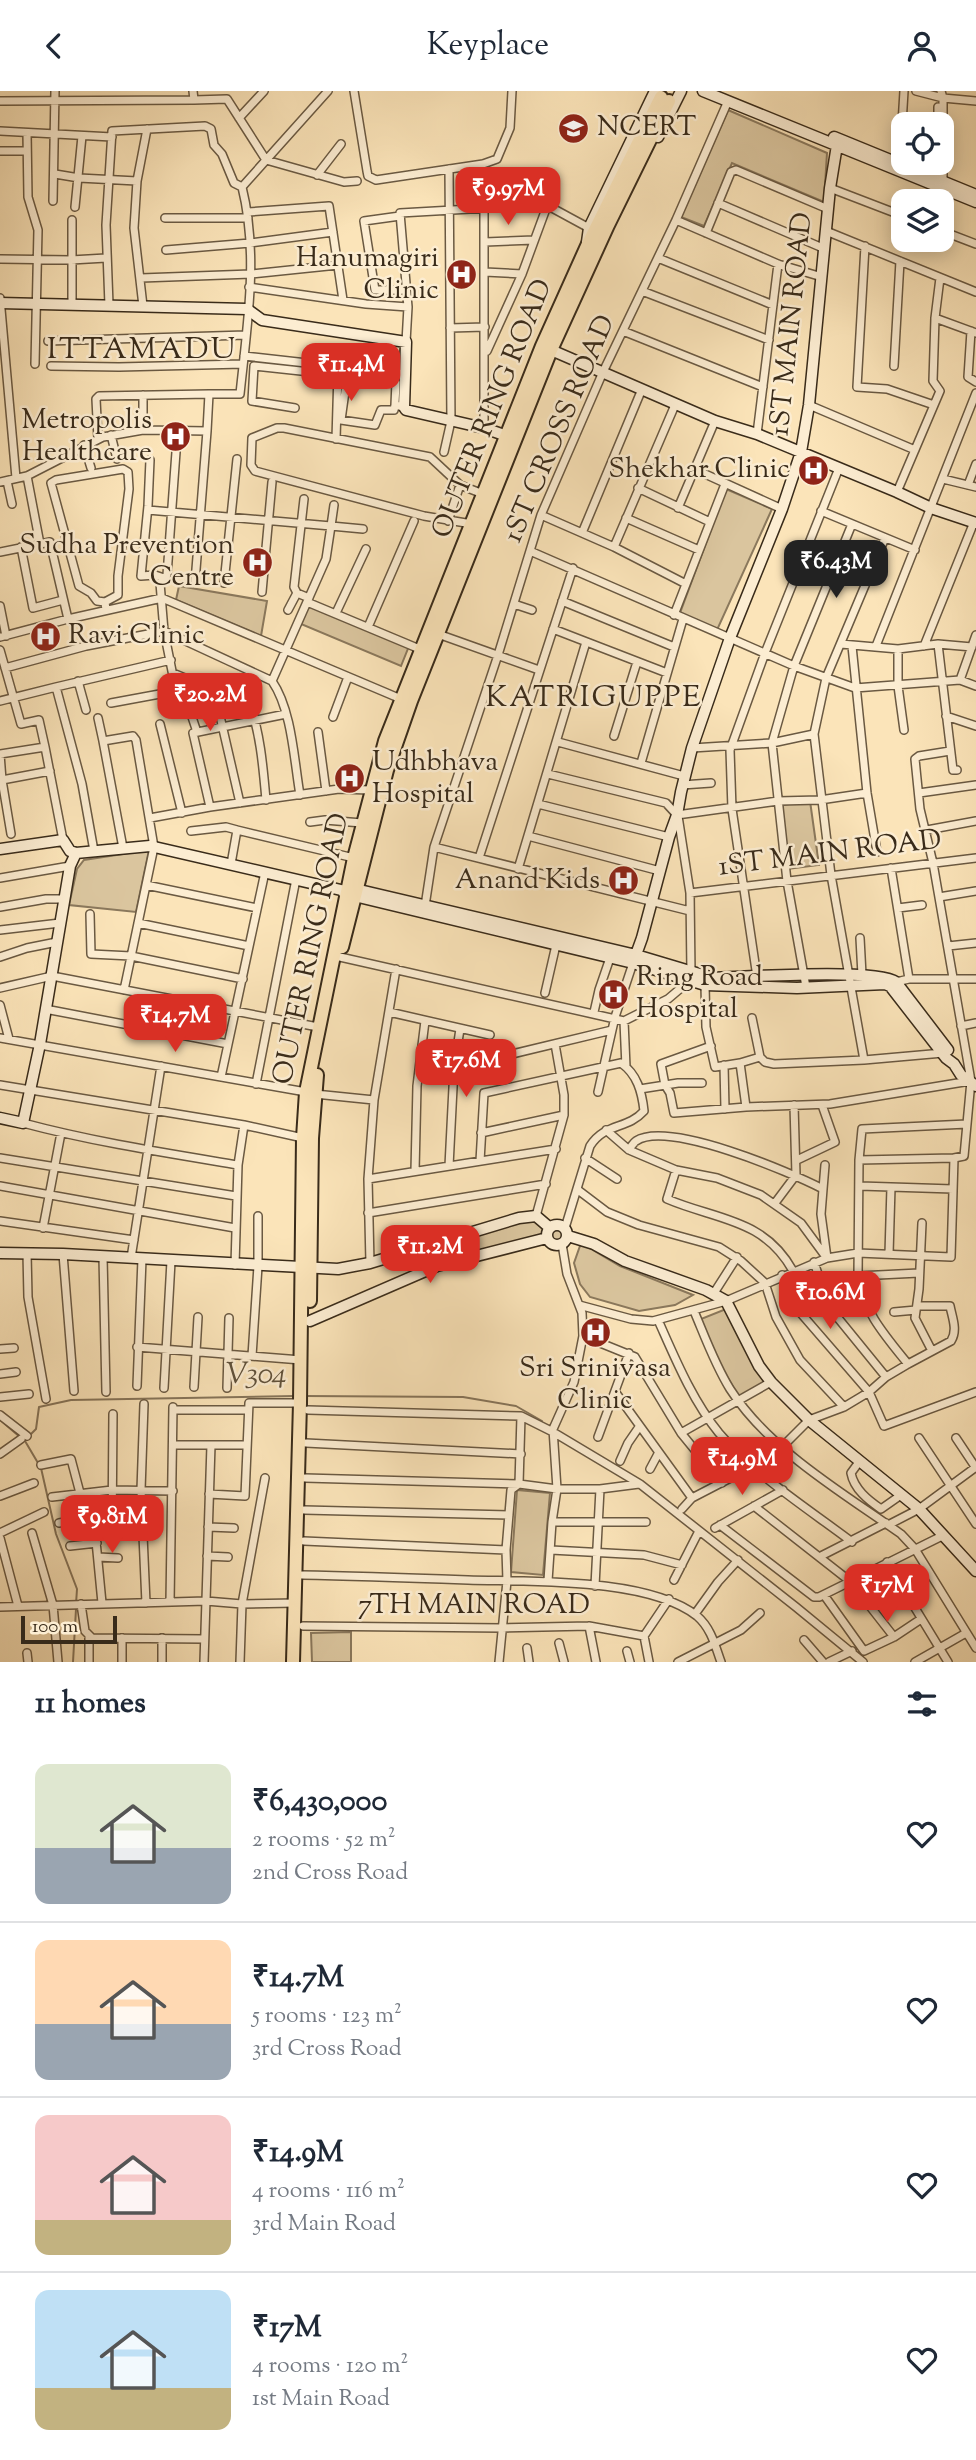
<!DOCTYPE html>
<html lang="en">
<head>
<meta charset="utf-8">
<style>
	:root { --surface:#fff; --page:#f6f6f7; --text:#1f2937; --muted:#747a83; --line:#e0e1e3; --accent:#d93025 }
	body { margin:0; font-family:"Sorts Mill Goudy",serif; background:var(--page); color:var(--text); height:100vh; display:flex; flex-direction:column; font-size:26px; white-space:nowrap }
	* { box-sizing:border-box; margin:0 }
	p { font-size:23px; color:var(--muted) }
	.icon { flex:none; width:38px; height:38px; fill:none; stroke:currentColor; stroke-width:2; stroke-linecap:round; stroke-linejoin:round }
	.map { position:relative; height:1571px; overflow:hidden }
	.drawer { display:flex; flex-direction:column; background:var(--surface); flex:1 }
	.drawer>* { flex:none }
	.controls { position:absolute; left:891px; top:21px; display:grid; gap:14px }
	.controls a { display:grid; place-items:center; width:63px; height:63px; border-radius:14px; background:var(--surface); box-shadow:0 4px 18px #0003; font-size:35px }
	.scale { position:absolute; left:21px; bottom:18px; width:96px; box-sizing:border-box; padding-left:7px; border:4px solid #392b1a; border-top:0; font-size:19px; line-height:24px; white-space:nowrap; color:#392b1a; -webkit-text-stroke:5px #fcedd2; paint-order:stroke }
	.price { position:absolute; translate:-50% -60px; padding:0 16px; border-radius:14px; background:var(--accent); color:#fff; font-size:23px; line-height:46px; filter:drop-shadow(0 2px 4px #0008) }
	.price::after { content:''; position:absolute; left:50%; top:42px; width:21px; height:16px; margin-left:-10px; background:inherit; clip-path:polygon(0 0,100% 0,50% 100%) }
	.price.selected { background:#222; color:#fff }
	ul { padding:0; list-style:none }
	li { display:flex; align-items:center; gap:21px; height:175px; padding:0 35px }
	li+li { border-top:2px solid var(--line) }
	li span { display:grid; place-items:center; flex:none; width:196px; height:140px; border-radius:14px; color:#555 }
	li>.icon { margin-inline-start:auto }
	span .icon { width:84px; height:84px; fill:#fffc; stroke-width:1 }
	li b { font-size:30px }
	h2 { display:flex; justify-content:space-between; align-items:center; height:84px; padding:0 35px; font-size:30px }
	header { display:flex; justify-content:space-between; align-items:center; height:91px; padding:0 35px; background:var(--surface); font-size:32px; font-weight:600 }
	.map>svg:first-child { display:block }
</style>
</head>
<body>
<header><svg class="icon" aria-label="back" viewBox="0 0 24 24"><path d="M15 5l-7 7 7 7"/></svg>Keyplace<svg class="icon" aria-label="person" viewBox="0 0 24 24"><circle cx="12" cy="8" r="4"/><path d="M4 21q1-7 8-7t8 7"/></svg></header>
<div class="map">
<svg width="976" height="1571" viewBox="0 0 976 1571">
	<rect width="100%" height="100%" fill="#fbe4b9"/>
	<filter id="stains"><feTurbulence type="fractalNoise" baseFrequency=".00286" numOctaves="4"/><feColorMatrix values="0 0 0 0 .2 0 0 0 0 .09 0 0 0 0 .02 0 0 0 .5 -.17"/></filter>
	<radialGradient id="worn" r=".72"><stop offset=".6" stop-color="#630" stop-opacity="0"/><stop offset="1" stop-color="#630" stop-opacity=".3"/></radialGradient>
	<path fill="#dac59e" stroke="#8a785c" stroke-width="2" d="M728,19L827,62L824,111L732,72L704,135L681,126Z
		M726,398L772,418L717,539L680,522Z
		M179,495L267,510L261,545L176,509Z
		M309,513L409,555L401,575L301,533Z
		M810,710L819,774L788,778L782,714Z
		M149,759L136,821L69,814L77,778L84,769Z
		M534,1126L565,1136L563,1148L422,1182L415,1156Z
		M581,1152L620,1175L693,1204L675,1214L639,1220L590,1206L580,1193L574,1172Z
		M726,1218L766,1292L740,1308L717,1268L701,1228Z
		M517,1399L550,1402L543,1484L511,1481Z
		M351,1541V1571H312L311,1542Z"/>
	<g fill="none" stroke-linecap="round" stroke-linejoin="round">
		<path stroke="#867459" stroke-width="2" d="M305,1305L463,1306L516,1315L542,1330
			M0,1329L20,1346
			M30,1344L36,1338L39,1316L71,1309L295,1305
			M25,1350L38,1372
			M41,1377L56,1443L77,1498L76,1513
			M73,1571L76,1518"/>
		<defs>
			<path id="street" d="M193,0L194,9L227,8L266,69L344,91L357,90
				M354,0L367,80L368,85L376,89L483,73L497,68L510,37L512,0
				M916,0L943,7L976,10
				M941,0L943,7V93
				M0,10L194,9
				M239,27L264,0
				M902,33L904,0
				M938,33V16
				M0,40L112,46
				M27,42L28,106L38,139L35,273
				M0,60H27
				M938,72V92
				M484,80V337
				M55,83L79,87L137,90
				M317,84L341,53
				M242,96L328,0
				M830,97L903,125
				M53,110L55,0
				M718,112L825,158
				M75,116L82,45
				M248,121L329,115L343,209
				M400,125L364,130L375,199H406
				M165,127H248
				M676,129L778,173L822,186
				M826,140L976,201
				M942,140L976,153
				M706,142L731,81L736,79L828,118
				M485,151L534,149
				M865,155L857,296L887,298L934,314
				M166,159L250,152L333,141
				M658,167L773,214
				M0,168L71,169L106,167
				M485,181L522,183
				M141,187L251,183L338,174
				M249,196L366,213L408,216
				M642,200L769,249
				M0,207L16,387
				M72,214V129
				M143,215L134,137L137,90L147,38
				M935,227L976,242
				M450,237L485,236
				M623,240L763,296
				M971,240L968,286L976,291
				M48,250L246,244
				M406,251L408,216L400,122L540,114L554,118L589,137
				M487,260L522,183L547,115
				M244,265L405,283
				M51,275L119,276L243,273
				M894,275L900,170
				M143,304V339
				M395,314L396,291L393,288L349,285L347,286L341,329L375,334L381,319H394L395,314L404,316
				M809,314L915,359
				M295,317L252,310L254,275L338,284
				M757,343L778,173
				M111,344L117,368
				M98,348L96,308L99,305L209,303
				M336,348L338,282
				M84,354L91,377
				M444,361L451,330L449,78
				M150,369L148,415L141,485L155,484L164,487
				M694,378L782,418
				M943,388L976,396
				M7,390L12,413
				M0,391L27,385L103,346L143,339L207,340L209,303H240C247,235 259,164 242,96L234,92L222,63L214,54L211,38L205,35L112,40L106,134L109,214
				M968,394L976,373
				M638,397L710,431
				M897,401L940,300L933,290L935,227L940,187
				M304,408L294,496L297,502L309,507
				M334,414L331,435L363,438
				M678,417L715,330
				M148,419L331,435L326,468L272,590C292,619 294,669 300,704
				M821,420L915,459
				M541,424L614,456L686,493
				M626,427L699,459
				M448,430L460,394
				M472,433L424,425L255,380L251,374L252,347L277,337H284L430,366L460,394L483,403
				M582,442L642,298
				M40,453L50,451L68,528
				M21,456L33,517L63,509
				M614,456L675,314
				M530,460L794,575L855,597L960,589L976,544
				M0,461L40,453L27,385
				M195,491L207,340
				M224,492L237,368
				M262,501L272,391
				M562,510L674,556
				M105,511L118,504V485L129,398L128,381L123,378L56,389L51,392L79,495L91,502L97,510L105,511L106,519
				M307,511L422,559
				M514,513L532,519
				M0,515L6,545
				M288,519L297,502
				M336,522L366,458
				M674,524L725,393
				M368,536L414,430
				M553,538L667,582
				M438,543L539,579
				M0,546L68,528L162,507L401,608
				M841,553L898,558L938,553L953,679H957
				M938,553L972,556
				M852,555L867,702L877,761
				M876,555L976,302
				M924,555L974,431
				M898,558V595L904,639
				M0,559L21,633L39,629L45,656
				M5,577L86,555L164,540L160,492L167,484L176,361
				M173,582L214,599L240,712
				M960,589L976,595
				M78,590L86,619
				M56,596L171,569
				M248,607C260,640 263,674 266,709
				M0,610L56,596L82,693L94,760
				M111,612L176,600L164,540L272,590
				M190,620L197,641
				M946,625L976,635
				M333,626L348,586
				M98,627L103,650
				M160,633L182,722
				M318,641L326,700
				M614,645L637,571
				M558,651L684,685
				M692,657L772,652L814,643
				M0,663L45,656L63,749
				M0,663L2,689L11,743
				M641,672L683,528
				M548,683L666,712L677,724
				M2,689L50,680
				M682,694L711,692
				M919,702L976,694
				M538,713L669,746
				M210,716L193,642L286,623
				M677,724L778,710L820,709L867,702
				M678,725L690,802L691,882
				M150,727L210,716L339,698L370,699
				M310,731L325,729L362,732
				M927,739L976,730
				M191,740L226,736L237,739
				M528,745L660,780
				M434,756L690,820
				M123,757L103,650L133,645L136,649L154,756L124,899
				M479,767L573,477
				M231,773L237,739L354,767
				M891,777L909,888
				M518,778L586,551
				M0,787L70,775
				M146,794L257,817
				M690,802L976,767
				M939,806L976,800
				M425,815L434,756L498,564L541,424L603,281L676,129L728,10
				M0,816L46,808H64
				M898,817L922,814
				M90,823L91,863L131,865L243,888
				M138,832L249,855
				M0,839L60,832
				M860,847L862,884
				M948,855L976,852
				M0,866L27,857L57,851
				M340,866L624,930L668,908L688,891
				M757,886L732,718L730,659L765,562L839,377
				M896,891L909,888H976
				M705,894L706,936L715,976L740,972L746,1016
				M806,896L787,790L772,652L794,575L852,433
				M0,897L52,885L318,936
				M545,902L556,854
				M0,914L9,948
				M45,918L228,953
				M389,921L490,944
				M594,921L599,899L610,867
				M752,927L760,966L765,971L774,973L864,969L943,962
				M624,930L626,976
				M961,935L976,932
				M0,947L306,1001
				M711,955L661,973L665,994L670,1002L674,1022L746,1016L830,1013L970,990
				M864,969L831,784L814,643L826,587L885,447
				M740,972L760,966
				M724,974L725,1018
				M454,977L612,939
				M221,986L265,781
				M256,993L296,788
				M0,994L244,1034L303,1047
				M640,998L678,992H702
				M598,1001L615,926L633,872
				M315,1003L374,1009
				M23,1032C94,1051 166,1062 238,1074
				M606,1039L629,1059L676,1079L717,1087L761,1104L801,1132L826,1166
				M481,1042L564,1024
				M629,1059C629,1058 635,1050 636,1050C668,1029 790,1081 823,1098L821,1123L827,1167
				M0,1067L236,1105
				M585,1067L617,1088
				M797,1069L835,1051L822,1014
				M859,1069L862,1038L967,1033
				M480,1070L484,1002L621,972C637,983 642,1001 644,1020C627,1039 606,1031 590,1055L565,1137
				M449,1075L454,977L460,938
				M676,1079L667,1108C716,1129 764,1127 793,1180
				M415,1080L417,995L425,930
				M368,1088L556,1058
				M0,1095L235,1137
				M860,1095L953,1098
				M823,1098L825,1074
				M578,1099L607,1121L639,1134L719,1156L741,1170L765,1192L776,1226L800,1269L844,1316
				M775,1112L796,1084L794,1014
				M368,1122L546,1093
				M536,1125L564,1024V1004L555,953
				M0,1130L134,1149
				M922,1132L919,1198L915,1227L932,1260
				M43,1137L61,1042
				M27,1162L28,1206L46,1308
				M63,1163L74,1300
				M889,1163L891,1096
				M103,1166L106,1301
				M131,1167L161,975
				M814,1171L829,1216L886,1286
				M370,1172L368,1088L374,1009L396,878
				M235,1174L238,1074L244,1034
				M782,1184L798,1219L869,1301L884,1335L976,1301
				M858,1185L919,1182
				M714,1202L737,1166
				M579,1214L631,1228L653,1230L726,1210L827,1167L858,1162L951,1166L954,1067L964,1065L971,990L933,772L920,718L915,668L919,665L950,660
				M694,1220C705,1246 715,1274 730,1298C769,1359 843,1402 901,1443L915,1458L976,1557
				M894,1221L916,1219
				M658,1229C675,1267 692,1309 719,1342C756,1385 807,1417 852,1451
				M583,1245L635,1266L681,1342L722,1392
				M137,1256L301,1269
				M0,1258L14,1257
				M252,1265L258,1175V1125
				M908,1273C887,1247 862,1219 858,1185L859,1069L954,1067
				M0,1283L16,1281
				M137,1295L142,1168
				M194,1296L198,1226
				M164,1297L171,1170
				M227,1297L229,1227
				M616,1302L692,1407
				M0,1306L29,1303
				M144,1313L141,1399L146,1512
				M173,1319H248
				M308,1319L521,1325L553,1341L640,1393L796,1516L863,1571
				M0,1324L27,1345
				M681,1342L771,1291
				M598,1346L629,1262
				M919,1347L976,1433
				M956,1347L976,1377
				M306,1352L521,1363
				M173,1354H247
				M0,1363L21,1348
				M620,1370L628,1352L639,1336
				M859,1371L851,1382C854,1398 868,1409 881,1418L901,1404
				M41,1374L71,1368L80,1402
				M650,1378L658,1363
				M305,1387L519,1393L557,1398H600L639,1393
				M209,1403L245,1405L249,1312H300
				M0,1405L34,1392
				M52,1406L112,1399L173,1400
				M754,1415L851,1491L894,1546
				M682,1418L692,1407L765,1369L781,1357L809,1329L844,1316L869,1301L886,1286L908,1273L951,1250C958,1239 952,1226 950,1215H917
				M93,1419L102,1512
				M304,1419L509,1424
				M552,1431H646
				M59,1432L94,1426
				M720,1434L814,1506H819L942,1445
				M888,1434L919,1418L976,1376
				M208,1436L234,1437
				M715,1437L783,1399
				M0,1442L44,1421
				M32,1442L53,1514L58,1571
				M112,1445L113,1323
				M0,1447L18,1515
				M304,1450L506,1459
				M70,1455L97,1452
				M551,1459L644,1464L682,1474
				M207,1465L228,1466
				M98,1466L118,1467
				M819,1466L886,1432
				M887,1471L948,1571
				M302,1484C357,1485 413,1487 468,1489C529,1491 648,1486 697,1525C711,1537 715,1554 721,1571
				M674,1489L699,1440
				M548,1490L552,1431L557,1398L553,1338L574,1291L583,1245L582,1222L567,1183L562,1153
				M595,1495L600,1398
				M824,1504L864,1560L894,1546L921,1528
				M170,1511L173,1316
				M81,1513L85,1540L92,1547L204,1548
				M0,1516L206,1510L242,1513L295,1512
				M695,1523L718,1491L738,1469
				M303,1535L502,1537L589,1535L644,1545
				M589,1535L596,1571
				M89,1545V1571
				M804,1549L823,1571
				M559,1552L564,1571
				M527,1557L529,1571
				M627,1560L630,1571
				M27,1562L28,1571
				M122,1571V1547
				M162,1571V1547
				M204,1571L211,1354
				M240,1571L242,1513L265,1387
				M499,1571L507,1490L506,1459L511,1399L519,1393L521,1325
				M649,1571L644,1545L669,1508
				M678,1571L741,1539L760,1522
				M829,1571L852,1560
				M915,1571L966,1542"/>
			<path id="secondary" d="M703,0L976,111
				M658,46L681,0
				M834,46L976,104
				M587,151L589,137L655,0
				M0,212L247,218L262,229L406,251L404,316L406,319L484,337L510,346
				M551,259L715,330L757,343L897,401L931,417L976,432
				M0,758L63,749L70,760L76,762
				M351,797L636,864L713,887C745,886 877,877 896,891L948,959
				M633,872L642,847L669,746L677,724L681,701L692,657L730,547L782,418L801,361L809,314L830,97L838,48
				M0,1027L23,1032L40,953L70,775L76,762L150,755L341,799L346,803L633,872L705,894L797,897L885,893L890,895L946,967L954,973L961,984L976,995
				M547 1144a10 10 0 1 1 20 0a10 10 0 1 1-20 0Z
				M568,1145L594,1153L625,1170L706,1199L726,1210L759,1275L771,1291L809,1329L919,1418L976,1480
				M414,1157L421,1181
				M0,1162L63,1163L338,1178L370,1172L519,1127L536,1125L550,1137
				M310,1230L437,1175L547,1147"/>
			<path id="highway" d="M342,856L387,679L411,610L551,259L608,134L669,10
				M310,1210L312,1047L317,984
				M293,1571L300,1312L303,1047L306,1001L354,767L385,650L542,255L587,155L661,6"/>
		</defs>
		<use href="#street" stroke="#6a5942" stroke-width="10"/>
		<use href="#secondary" stroke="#392b1a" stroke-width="13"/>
		<use href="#highway" stroke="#392b1a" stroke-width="16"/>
		<use href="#street" stroke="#fcedd2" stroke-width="7"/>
		<use href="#secondary" stroke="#fcedd2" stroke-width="10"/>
		<use href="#highway" stroke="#fbe4b9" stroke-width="12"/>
	</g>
	<defs>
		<symbol id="university-disc" viewBox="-11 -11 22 22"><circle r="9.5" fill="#8f2418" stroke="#fcedd2"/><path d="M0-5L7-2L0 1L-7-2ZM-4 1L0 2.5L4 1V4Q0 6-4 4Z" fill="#fff"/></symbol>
		<symbol id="hospital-disc" viewBox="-11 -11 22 22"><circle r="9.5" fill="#8f2418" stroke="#fcedd2"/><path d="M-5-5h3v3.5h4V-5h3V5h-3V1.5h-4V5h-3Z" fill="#fff"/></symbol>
	</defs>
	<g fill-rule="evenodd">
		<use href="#university-disc" x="556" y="20" width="35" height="35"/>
		<use href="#hospital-disc" x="444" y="166" width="35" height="35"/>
		<use href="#hospital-disc" x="158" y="328" width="35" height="35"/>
		<use href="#hospital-disc" x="796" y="362" width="35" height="35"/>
		<use href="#hospital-disc" x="240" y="454" width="35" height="35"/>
		<use href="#hospital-disc" x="28" y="528" width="35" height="35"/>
		<use href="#hospital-disc" x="332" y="670" width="35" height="35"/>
		<use href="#hospital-disc" x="606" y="772" width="35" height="35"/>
		<use href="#hospital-disc" x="596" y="886" width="35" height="35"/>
		<use href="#hospital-disc" x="578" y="1224" width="35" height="35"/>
	</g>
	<g text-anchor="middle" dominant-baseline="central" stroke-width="5" stroke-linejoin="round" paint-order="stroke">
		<g font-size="28" fill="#392b1a" stroke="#fcedd2" text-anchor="end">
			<text x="597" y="37" text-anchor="start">NCERT</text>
			<text x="439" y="168">Hanumagiri<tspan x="439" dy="32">Clinic</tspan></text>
			<text x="152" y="330">Metropolis<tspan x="152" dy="32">Healthcare</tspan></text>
			<text x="790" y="379">Shekhar Clinic</text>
			<text x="234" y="455">Sudha Prevention<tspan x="234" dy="32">Centre</tspan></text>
			<text x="68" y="545" text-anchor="start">Ravi Clinic</text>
			<text x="372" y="672" text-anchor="start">Udhbhava<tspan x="372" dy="32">Hospital</tspan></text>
			<text x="600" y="790">Anand Kids</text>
			<text x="636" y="887" text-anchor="start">Ring Road<tspan x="636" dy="32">Hospital</tspan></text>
			<text x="595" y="1278" text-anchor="middle">Sri Srinivasa<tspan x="595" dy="32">Clinic</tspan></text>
		</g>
		<g font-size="28" fill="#392b1a" stroke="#fcedd2">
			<text transform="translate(792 233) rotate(-84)">1ST MAIN ROAD</text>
			<text transform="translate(493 318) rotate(-68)">OUTER RING ROAD</text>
			<text transform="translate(560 338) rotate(-67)">1ST CROSS ROAD</text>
			<text transform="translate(830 763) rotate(-7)">1ST MAIN ROAD</text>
			<text transform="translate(312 858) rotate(-78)">OUTER RING ROAD</text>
			<text x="474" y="1515">7TH MAIN ROAD</text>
		</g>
		<g font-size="30" letter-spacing="2" fill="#392b1a" stroke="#fcedd2">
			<text x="142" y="259">ITTAMADU</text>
			<text x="594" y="607">KATRIGUPPE</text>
		</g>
		<g font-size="30" font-style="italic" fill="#5f503a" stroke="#fcedd2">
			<text transform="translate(256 1284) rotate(-1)">V304</text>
		</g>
	</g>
	<rect width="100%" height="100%" filter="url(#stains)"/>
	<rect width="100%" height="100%" fill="url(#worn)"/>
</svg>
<div class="controls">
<a><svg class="icon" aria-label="locate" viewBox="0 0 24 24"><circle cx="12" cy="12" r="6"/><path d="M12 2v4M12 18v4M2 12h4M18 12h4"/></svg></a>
<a><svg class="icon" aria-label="layers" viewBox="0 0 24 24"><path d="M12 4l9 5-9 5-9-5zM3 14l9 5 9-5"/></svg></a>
</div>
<div class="scale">100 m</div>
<b class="price" style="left:508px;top:136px">₹9.97M</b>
<b class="price" style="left:351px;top:312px">₹11.4M</b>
<b class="price selected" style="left:836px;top:509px">₹6.43M</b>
<b class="price" style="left:210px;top:642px">₹20.2M</b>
<b class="price" style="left:175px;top:963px">₹14.7M</b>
<b class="price" style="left:466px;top:1008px">₹17.6M</b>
<b class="price" style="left:430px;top:1194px">₹11.2M</b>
<b class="price" style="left:830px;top:1240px">₹10.6M</b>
<b class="price" style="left:742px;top:1406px">₹14.9M</b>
<b class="price" style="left:112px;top:1464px">₹9.81M</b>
<b class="price" style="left:887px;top:1533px">₹17M</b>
</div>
<section class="drawer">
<h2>11 homes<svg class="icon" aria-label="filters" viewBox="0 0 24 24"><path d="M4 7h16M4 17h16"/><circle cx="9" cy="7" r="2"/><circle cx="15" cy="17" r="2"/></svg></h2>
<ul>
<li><span style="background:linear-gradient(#dfe7d0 60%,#9aa5b1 0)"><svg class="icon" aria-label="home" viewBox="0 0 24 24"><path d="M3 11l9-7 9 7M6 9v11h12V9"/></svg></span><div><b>₹6,430,000</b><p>2 rooms · 52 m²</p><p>2nd Cross Road</p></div><svg class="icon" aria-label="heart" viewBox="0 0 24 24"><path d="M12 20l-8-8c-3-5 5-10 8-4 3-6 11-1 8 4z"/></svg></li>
<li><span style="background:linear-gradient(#ffd9b3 60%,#9aa5b1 0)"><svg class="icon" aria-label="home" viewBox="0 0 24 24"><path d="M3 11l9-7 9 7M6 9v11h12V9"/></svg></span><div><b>₹14.7M</b><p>5 rooms · 123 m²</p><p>3rd Cross Road</p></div><svg class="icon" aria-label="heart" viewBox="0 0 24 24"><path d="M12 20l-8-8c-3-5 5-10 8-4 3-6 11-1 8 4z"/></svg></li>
<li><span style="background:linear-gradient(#f6c9c9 75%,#c2b280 0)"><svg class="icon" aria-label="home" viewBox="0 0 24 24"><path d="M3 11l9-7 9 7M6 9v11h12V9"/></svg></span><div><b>₹14.9M</b><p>4 rooms · 116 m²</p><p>3rd Main Road</p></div><svg class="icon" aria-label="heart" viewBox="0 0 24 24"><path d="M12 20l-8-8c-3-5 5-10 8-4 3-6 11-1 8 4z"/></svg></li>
<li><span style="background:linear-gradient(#bfe0f5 70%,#c2b280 0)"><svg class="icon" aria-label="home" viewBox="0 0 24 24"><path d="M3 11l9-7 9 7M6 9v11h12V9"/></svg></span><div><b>₹17M</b><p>4 rooms · 120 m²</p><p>1st Main Road</p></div><svg class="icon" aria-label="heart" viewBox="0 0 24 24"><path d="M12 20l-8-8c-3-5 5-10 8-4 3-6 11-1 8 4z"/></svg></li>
</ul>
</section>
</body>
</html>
